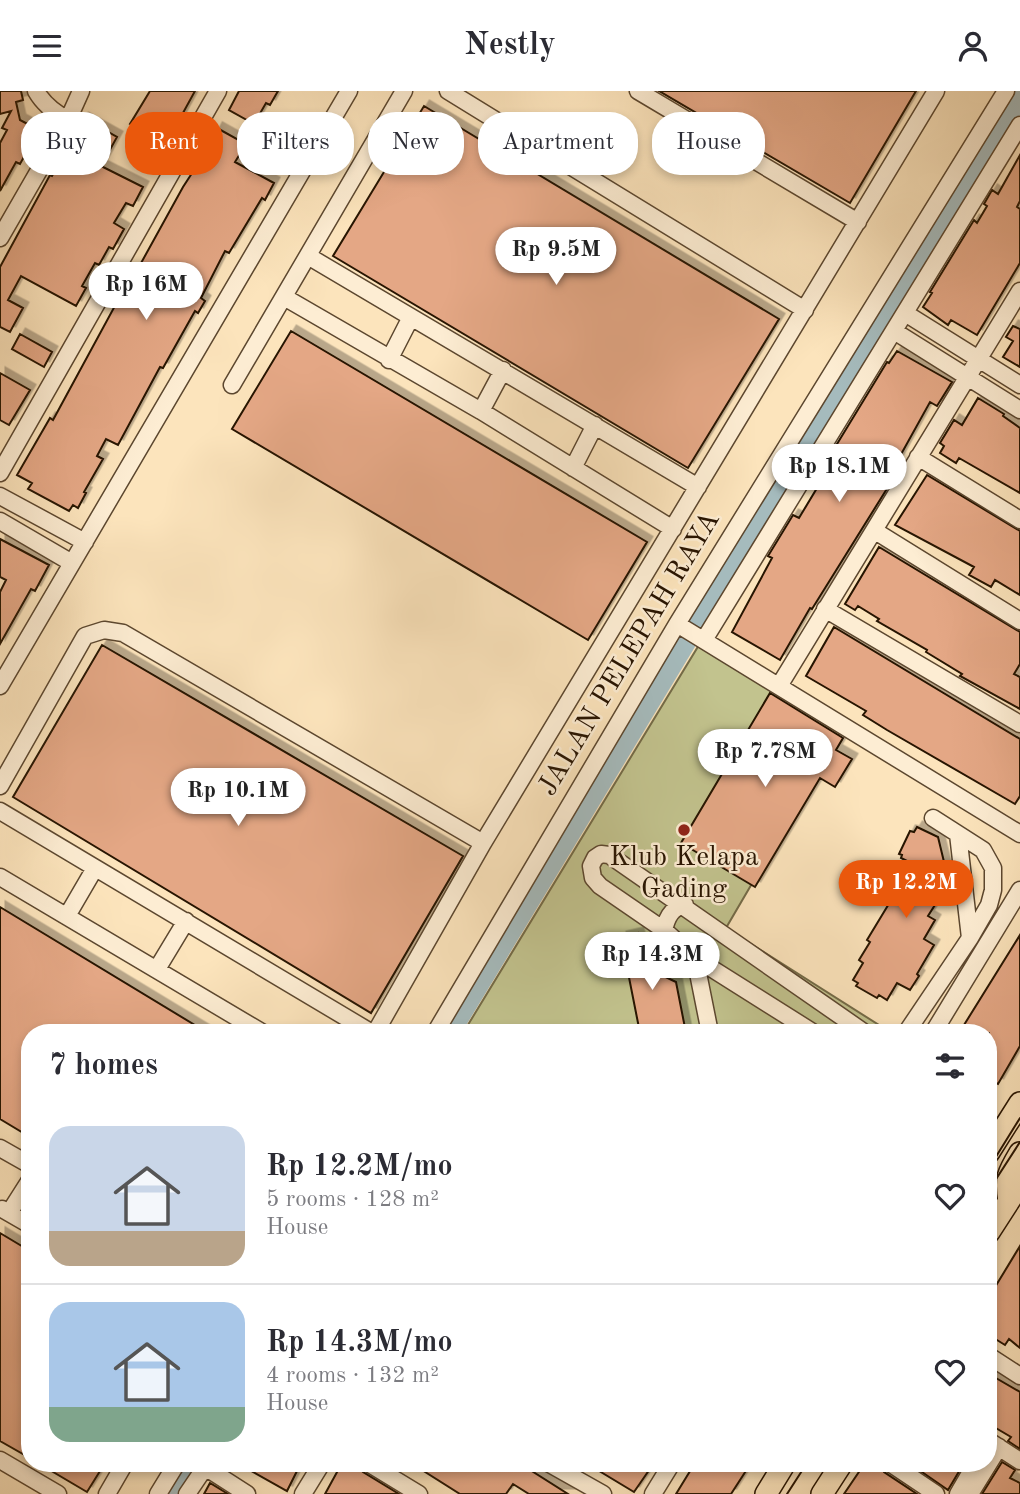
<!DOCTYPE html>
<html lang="en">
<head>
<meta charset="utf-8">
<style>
	:root { --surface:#fff; --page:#f2f2f3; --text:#2b2b33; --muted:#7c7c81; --line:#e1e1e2; --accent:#ea580c }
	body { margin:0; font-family:"Old Standard TT",serif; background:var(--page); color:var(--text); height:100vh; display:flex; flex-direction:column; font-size:26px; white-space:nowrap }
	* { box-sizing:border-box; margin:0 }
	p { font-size:23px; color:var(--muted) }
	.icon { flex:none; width:38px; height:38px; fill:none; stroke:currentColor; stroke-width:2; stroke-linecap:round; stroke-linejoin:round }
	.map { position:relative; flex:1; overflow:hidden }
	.drawer { position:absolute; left:21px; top:933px; width:976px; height:448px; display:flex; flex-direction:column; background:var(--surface); border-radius:28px; box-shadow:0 4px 10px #0003 }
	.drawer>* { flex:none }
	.banner { position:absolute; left:21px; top:21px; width:978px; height:63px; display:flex; gap:14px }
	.price { position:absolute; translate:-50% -60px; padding:0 16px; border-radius:24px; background:#fff; color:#222; font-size:23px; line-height:46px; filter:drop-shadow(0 2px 4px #0008) }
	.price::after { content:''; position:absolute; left:50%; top:42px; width:21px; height:16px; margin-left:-10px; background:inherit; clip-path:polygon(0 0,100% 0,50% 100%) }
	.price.current { background:var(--accent); color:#fff }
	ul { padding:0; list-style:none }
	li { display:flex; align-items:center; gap:21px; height:175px; padding:0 28px }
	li+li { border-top:2px solid var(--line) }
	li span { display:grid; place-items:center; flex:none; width:196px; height:140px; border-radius:21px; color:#555 }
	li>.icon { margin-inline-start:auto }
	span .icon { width:84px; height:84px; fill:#fffc; stroke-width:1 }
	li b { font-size:30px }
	h2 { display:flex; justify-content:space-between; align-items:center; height:84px; padding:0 28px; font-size:30px }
	.tag { padding:0 24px; border-radius:28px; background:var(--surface); box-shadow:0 4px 10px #0003; font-size:24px; line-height:63px }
	.tag.current { background:var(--accent); color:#fff }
	header { display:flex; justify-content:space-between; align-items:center; height:91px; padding:0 28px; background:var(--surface); font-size:32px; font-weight:800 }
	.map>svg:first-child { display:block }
</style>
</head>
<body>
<header><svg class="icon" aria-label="menu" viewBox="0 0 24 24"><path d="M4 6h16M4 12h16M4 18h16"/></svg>Nestly<svg class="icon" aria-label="person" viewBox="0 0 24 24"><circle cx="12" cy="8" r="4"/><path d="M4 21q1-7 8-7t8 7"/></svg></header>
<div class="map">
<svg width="1020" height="1403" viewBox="0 0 1020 1403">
	<defs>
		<filter id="shadow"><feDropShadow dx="5.5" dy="-5.5" stdDeviation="0" flood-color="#0004"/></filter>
	</defs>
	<rect width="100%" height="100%" fill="#fce4bc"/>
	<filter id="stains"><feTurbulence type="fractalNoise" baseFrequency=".00286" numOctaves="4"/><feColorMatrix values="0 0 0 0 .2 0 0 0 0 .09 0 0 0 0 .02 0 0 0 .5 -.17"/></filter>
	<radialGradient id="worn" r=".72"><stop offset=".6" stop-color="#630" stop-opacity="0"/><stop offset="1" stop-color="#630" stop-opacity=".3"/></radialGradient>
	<path fill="#c2c38e" stroke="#746b47" stroke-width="2" d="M699,554L840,642L726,837L890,941L463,942Z"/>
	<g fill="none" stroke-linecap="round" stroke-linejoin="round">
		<path stroke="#a5bbbd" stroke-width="23" d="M695,532L1020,2
			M448,942L685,550
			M169,1403L188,1372"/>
	</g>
	<path fill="#e4a785" stroke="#271300" stroke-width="2" filter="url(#shadow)" d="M0,0H21L23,9L16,11L20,29L39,39L20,73L16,71L0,100V52L7,39L2,37L11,20L0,23Z
		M150,0H195L178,31L182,33L169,55L130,33Z
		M239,0H278L270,14L266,12L254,33L229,19Z
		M659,0H916L850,112Z
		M424,15L779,228L688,377L333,165Z
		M83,27L117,46L101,75L143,96L133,115L126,112L114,132L124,138L113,158L109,156L99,174L95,172L82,195L86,197L76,215L21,185L8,209L23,217L10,241L0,236V176L50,84L52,85L68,57L69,48Z
		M262,32L291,47L283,61L255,45Z
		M217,37L246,53L235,71L274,92L265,109L262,107L229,162L225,160L201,207L205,210L198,222L195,220L163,277L160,276L118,354L106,348L97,365L103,368L84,401L86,402L78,417L73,414L69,420L28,398L32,392L17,384L50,327L53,329L117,211L119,212L183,96L196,76L198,77Z
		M1020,64V110L1017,116L1020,118V172L977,244L951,229L948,234L923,216L932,202L930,201L974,129L977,132L987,115L984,113L992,99L998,103Z
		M1013,235L1020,238V276L1003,266L1013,250L1006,246Z
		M291,240L647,451L588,549L232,338Z
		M20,243L52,261L44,276L12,258Z
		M897,260L952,291L937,315L930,311L889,385L893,388L812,518L810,517L780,569L732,541L772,467L768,465L793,424L799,427L817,397L812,394L887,271L889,272Z
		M0,282L30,299L9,334L0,329Z
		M978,307L1004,323L1003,325L1020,337V402L959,367L956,372L940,362L944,355L940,352L954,329L962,334Z
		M927,384L1020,440V504L995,489L991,496L969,484L974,476L895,434Z
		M0,448L49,474L35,500L31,498L0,553V501L6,489L0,486Z
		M879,456L1020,541V573L1014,583L1020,586V618L960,585L962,583L926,561L927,559L877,530L879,528L858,515L855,519L845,513Z
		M834,536L1020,648V705L1015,713L887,639L863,624L866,620L806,585Z
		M102,554L463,765L371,922L13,706Z
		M770,602L843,647L836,659L852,668L835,696L820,687L755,796L681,752Z
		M917,736L938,746L945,775H948L950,794L947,795L928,825L935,829L924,848L934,854L917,883L919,885L910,899L897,892L887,909L879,904L877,907L856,895L858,892L853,889L863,872L859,869L870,851L867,849L913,773L901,767L902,764L899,763L910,740L914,741Z
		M0,816L208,942H30V1046L0,1028Z
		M638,842L641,857L649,856L653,880L676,891L686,942H640L621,846Z
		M1020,844V955L998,993L989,988V942H959Z
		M0,1142L30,1160V1367L0,1350Z
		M1020,1155V1257L1009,1248L1005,1254L989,1244V1206Z
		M989,1283L1020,1301V1358L1008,1350L1011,1346L989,1333Z
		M1002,1371L1015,1379L1010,1387L1020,1392V1403H982Z
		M38,1372H105L87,1401Z
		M237,1372H301L287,1400Z
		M342,1372H355L363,1381L399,1403H325Z
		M411,1372H519L568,1403H529L513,1393L506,1403H460Z
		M586,1372H654L634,1401Z
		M695,1372H751L731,1403H676Z
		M865,1372H880L884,1381L917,1403H844Z
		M909,1372H964L948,1399Z
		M210,1392L228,1403H204Z"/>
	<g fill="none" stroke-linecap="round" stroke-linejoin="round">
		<defs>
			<path id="minor" d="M36,0C44,14 55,22 68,29
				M448,0L805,219
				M638,0L858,131
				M0,147L68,29L81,0
				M308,165L698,396
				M284,206L481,320L673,438
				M905,222L1020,294
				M894,240L1020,319
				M389,269L411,226
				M232,294L404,0
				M481,320L503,279
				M918,366L1020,429
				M573,377L595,334
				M0,382L218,0
				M0,405L85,451
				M0,430L72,472
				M875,440L1020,530
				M825,518L1020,633
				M677,533L1020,743
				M704,549L1020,34
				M0,595L349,0
				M779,595L1020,200
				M0,695L85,545L104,539L123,542L483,752
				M0,720L372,942
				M958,743L970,847
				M0,786L263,942
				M67,825L95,777
				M664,839C667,826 672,816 685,814
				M695,867L710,942
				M157,878L186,830
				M375,942L483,752L936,0
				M435,942L677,533L1006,0
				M814,942L695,867L664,839L600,795L593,787L591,775L595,767L601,763L609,764L865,942
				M906,942L970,847L989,814L993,799V777L983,759L933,727
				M933,942L1020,799
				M0,1057L30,1074
				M2,1118L30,1134
				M9,1122L30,1089
				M989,1265L1020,1285
				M989,1350L1020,1370
				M0,1369L58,1403
				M368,1372L419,1403
				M548,1372L603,1403
				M890,1372L936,1403
				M205,1376L247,1403
				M107,1403L125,1372
				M158,1403L177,1372
				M187,1403L208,1372
				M303,1403L322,1372
				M653,1403L672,1372
				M958,1403L976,1372
				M970,1403L999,1356"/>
			<path id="major" d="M989,1061L1020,1012
				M1009,1110C1005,1087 1008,1082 1020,1062
				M989,1141L1020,1093
				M766,1403L785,1372
				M822,1403L842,1372"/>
		</defs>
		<use href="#minor" stroke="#5c472f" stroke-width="19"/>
		<use href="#major" stroke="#271300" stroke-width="24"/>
		<use href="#minor" stroke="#fdedd3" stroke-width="16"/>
		<use href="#major" stroke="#fce4bc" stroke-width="21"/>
		<path stroke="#271300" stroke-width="2" d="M989,1077L1020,1027
			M989,1099L1020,1051
			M787,1403L807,1372"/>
	</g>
	<circle fill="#8f2418" stroke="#fdedd3" stroke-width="2.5" cx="684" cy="739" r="7"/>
	<g text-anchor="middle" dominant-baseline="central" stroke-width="5" stroke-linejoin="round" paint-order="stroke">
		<g font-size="28" fill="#271300" stroke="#fdedd3">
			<text transform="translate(630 563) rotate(-59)">JALAN PELEPAH RAYA</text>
		</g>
		<g font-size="28" fill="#271300" stroke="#fdedd3">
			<text x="684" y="767">Klub Kelapa<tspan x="684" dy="32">Gading</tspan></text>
		</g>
	</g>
	<rect width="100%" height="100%" filter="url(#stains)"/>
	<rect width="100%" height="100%" fill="url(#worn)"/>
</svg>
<b class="price" style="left:556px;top:196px">Rp 9.5M</b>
<b class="price" style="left:146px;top:231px">Rp 16M</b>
<b class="price" style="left:839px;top:413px">Rp 18.1M</b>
<b class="price" style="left:765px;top:698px">Rp 7.78M</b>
<b class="price" style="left:238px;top:737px">Rp 10.1M</b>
<b class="price current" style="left:906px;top:829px">Rp 12.2M</b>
<b class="price" style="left:652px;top:901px">Rp 14.3M</b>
<div class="banner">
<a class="tag">Buy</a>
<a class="tag current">Rent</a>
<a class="tag">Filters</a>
<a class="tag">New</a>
<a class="tag">Apartment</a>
<a class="tag">House</a>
</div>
<section class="drawer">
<h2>7 homes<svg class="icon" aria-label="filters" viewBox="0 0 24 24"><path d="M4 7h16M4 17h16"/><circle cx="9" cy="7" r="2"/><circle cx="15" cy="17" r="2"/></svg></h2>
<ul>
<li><span style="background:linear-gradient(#c9d6e8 75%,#b9a48a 0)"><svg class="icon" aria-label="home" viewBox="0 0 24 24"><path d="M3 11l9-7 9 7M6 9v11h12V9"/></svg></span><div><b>Rp 12.2M/mo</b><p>5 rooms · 128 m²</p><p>House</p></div><svg class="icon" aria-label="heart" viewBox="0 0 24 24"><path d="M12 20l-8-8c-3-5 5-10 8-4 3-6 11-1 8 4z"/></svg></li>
<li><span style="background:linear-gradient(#a9c7e8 75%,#7fa58c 0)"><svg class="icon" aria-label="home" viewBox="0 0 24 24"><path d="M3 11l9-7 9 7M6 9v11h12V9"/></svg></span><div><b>Rp 14.3M/mo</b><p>4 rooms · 132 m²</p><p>House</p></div><svg class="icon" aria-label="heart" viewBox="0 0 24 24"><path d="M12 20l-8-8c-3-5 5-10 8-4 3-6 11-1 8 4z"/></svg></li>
</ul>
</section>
</div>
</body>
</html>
